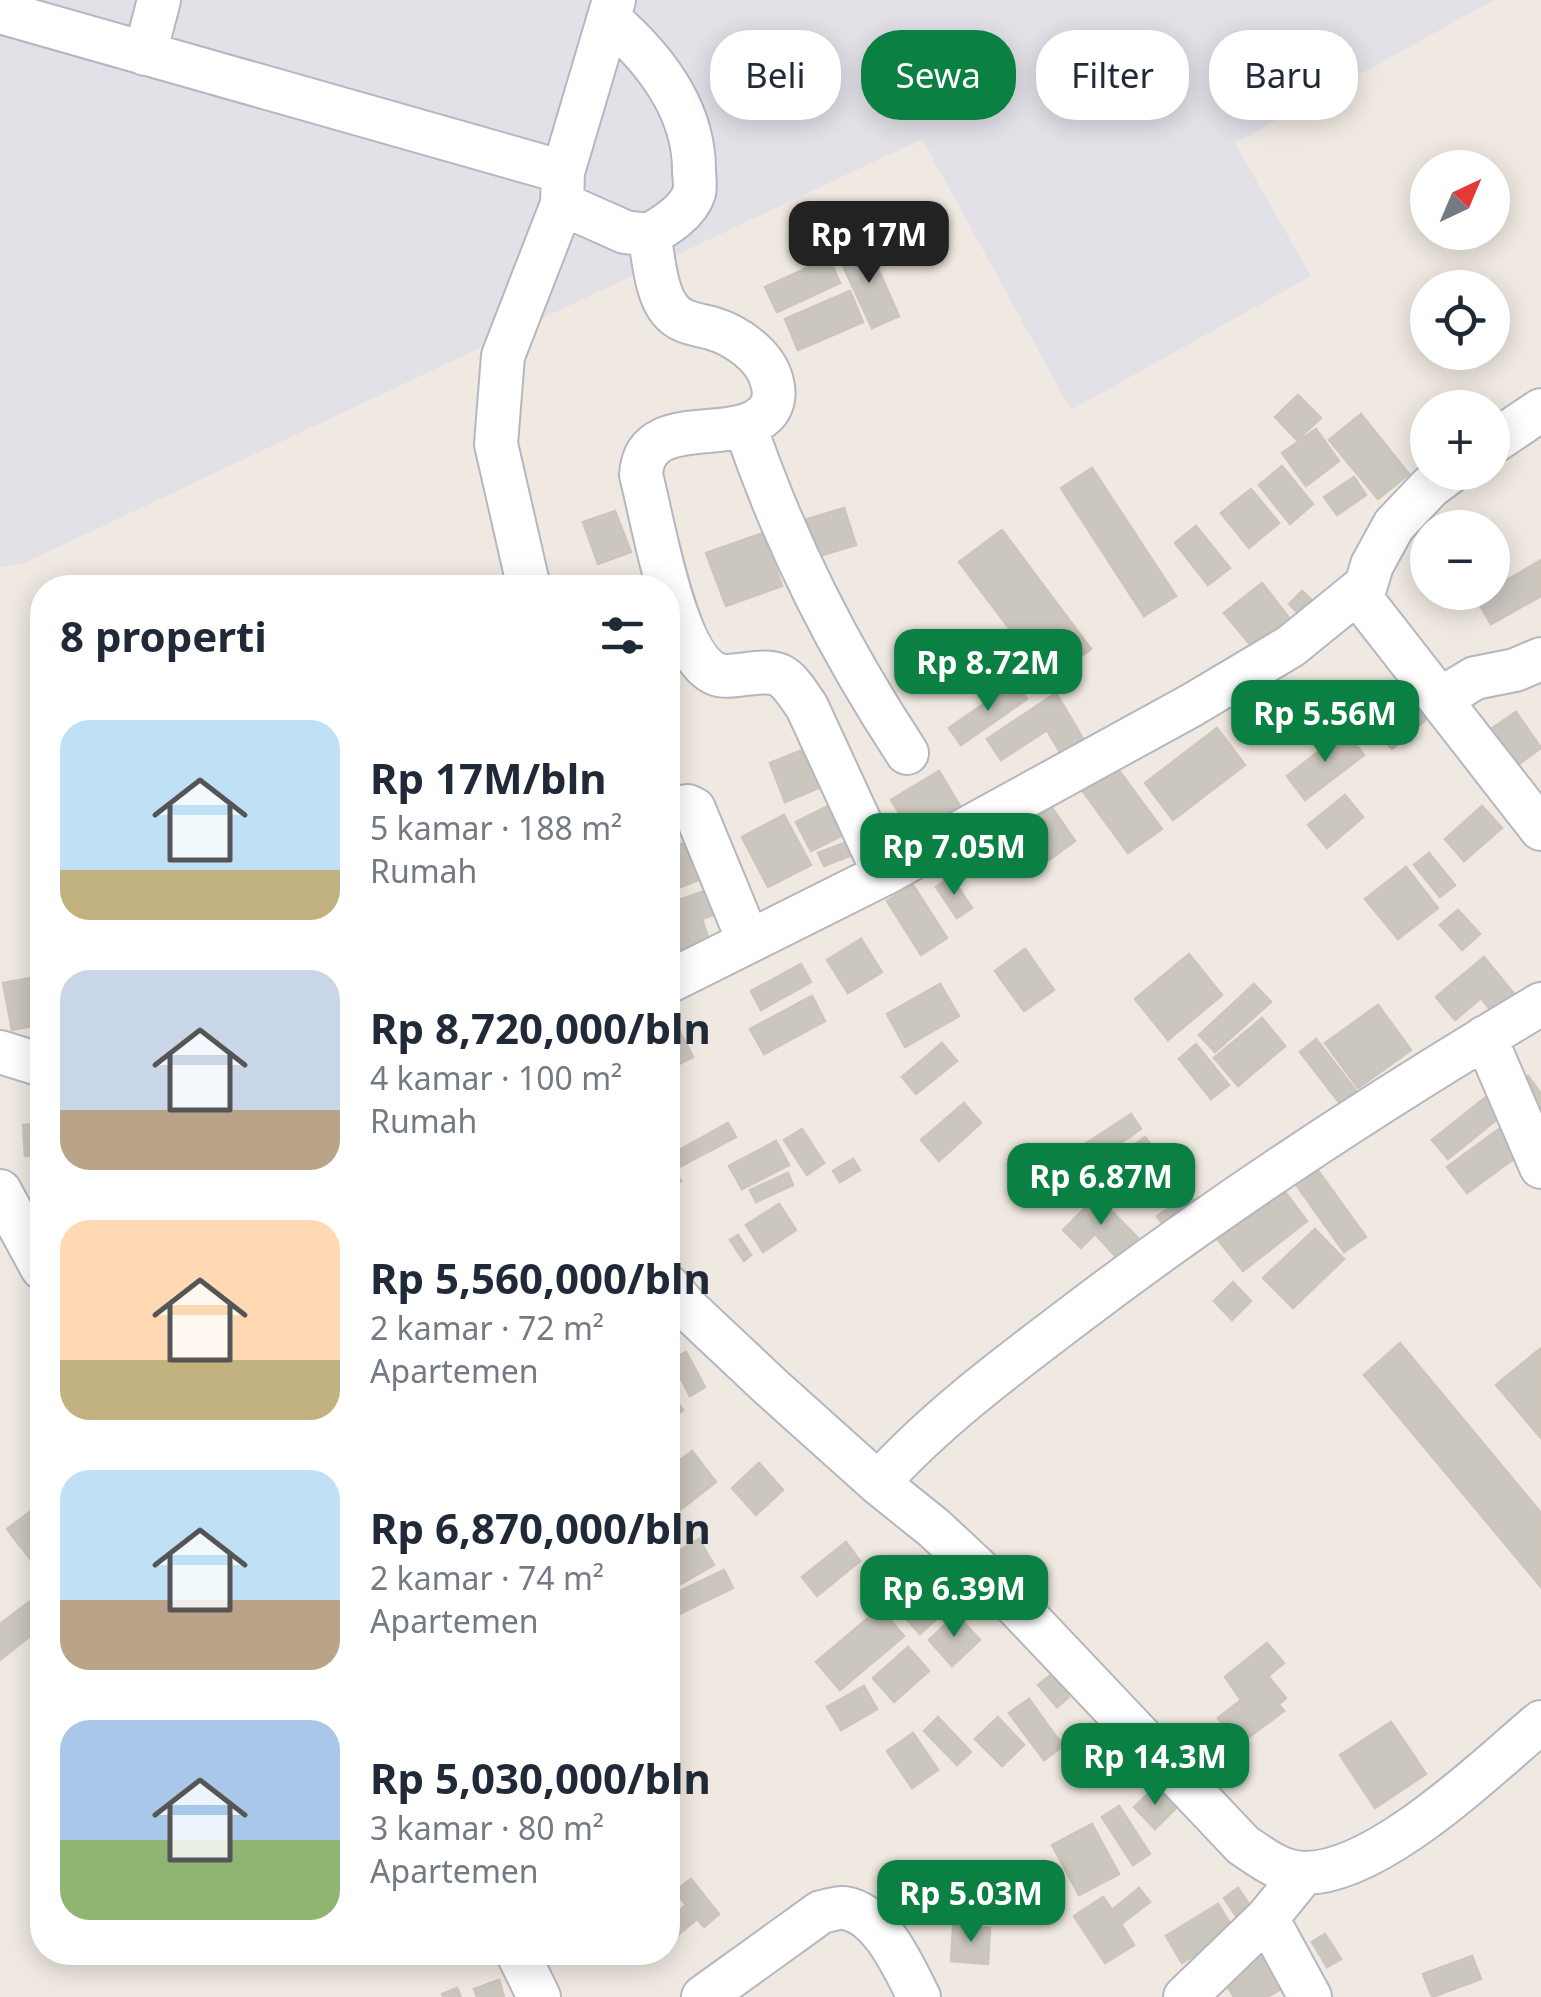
<!DOCTYPE html>
<html lang="id">
<head>
<meta charset="utf-8">
<style>
	:root { --surface:#fff; --page:#f2f2f3; --text:#1f2937; --muted:#747a83; --accent:#0b8043 }
	body { margin:0; font-family:"Noto Sans",sans-serif; background:var(--page); color:var(--text); height:100vh; display:flex; flex-direction:column; font-size:38px; white-space:nowrap }
	* { box-sizing:border-box; margin:0 }
	p { font-size:32px; color:var(--muted) }
	.icon { flex:none; width:55px; height:55px; fill:none; stroke:currentColor; stroke-width:2; stroke-linecap:round; stroke-linejoin:round }
	.map { position:relative; flex:1; overflow:hidden }
	.panel { position:absolute; left:30px; top:575px; width:650px; height:1390px; display:flex; flex-direction:column; background:var(--surface); border-radius:40px; box-shadow:0 5px 25px #0003 }
	.panel>* { flex:none }
	.hud { position:absolute; left:710px; top:30px; width:680px; height:90px; display:flex; gap:20px }
	.needle { width:65px; rotate:44deg }
	.fabs { position:absolute; left:1410px; top:150px; display:grid; gap:20px }
	.fabs a { display:grid; place-items:center; width:100px; height:100px; border-radius:50%; background:var(--surface); box-shadow:0 5px 25px #0003; font-size:50px }
	.price { position:absolute; translate:-50% -85px; padding:0 22px; border-radius:20px; background:var(--accent); color:#fff; font-size:32px; line-height:65px; filter:drop-shadow(0 2px 5px #0008) }
	.price::after { content:''; position:absolute; left:50%; top:60px; width:30px; height:22px; margin-left:-15px; background:inherit; clip-path:polygon(0 0,100% 0,50% 100%) }
	.price.active { background:#222; color:#fff }
	ul { padding:0; list-style:none }
	li { display:flex; align-items:center; gap:30px; height:250px; padding:0 30px }
	li span { display:grid; place-items:center; flex:none; width:280px; height:200px; border-radius:30px; color:#555 }
	li>.icon { margin-inline-start:auto }
	span .icon { width:120px; height:120px; fill:#fffc; stroke-width:1 }
	li b { font-size:42px }
	h2 { display:flex; justify-content:space-between; align-items:center; height:120px; padding:0 30px; font-size:42px }
	.chip { padding:0 35px; border-radius:40px; background:var(--surface); box-shadow:0 5px 25px #0003; font-size:35px; line-height:90px }
	.chip.active { background:var(--accent); color:#fff }
	.map>svg:first-child { display:block }
</style>
</head>
<body>
<div class="map">
<svg width="1541" height="1997" viewBox="0 0 1541 1997">
	<rect width="100%" height="100%" fill="#efe9e1"/>
	<path fill="#e3e1e8" d="M0,0H1494L1235,143L1311,276L1071,410L922,139L24,563L0,567Z"/>
	<path fill="#cbc7bf" stroke="#cbc5ba" stroke-width="2.5" d="M867,244L899,316L872,328L839,257Z
		M829,258L840,283L777,312L765,287Z
		M850,291L863,322L798,350L785,319Z
		M1298,395L1321,418L1297,440L1275,417Z
		M1361,414L1409,474L1378,499L1329,440Z
		M1316,429L1339,461L1306,486L1282,453Z
		M1282,466L1313,504L1290,524L1259,485Z
		M1092,468L1176,596L1144,616L1061,488Z
		M1354,477L1366,495L1337,515L1324,497Z
		M1251,489L1279,523L1249,548L1221,513Z
		M844,508L856,545L813,558L801,521Z
		M615,511L631,552L598,564L583,522Z
		M1196,526L1230,568L1208,585L1175,543Z
		M1002,530L1091,649L1049,681L959,562Z
		M763,533L782,586L726,606L706,553Z
		M1541,560V596L1491,624L1476,599L1492,592V589Z
		M1262,583L1290,619L1253,648L1224,613Z
		M1302,591L1315,603L1302,617L1289,604Z
		M1405,679L1433,713L1392,749L1374,728L1396,709L1385,696Z
		M1015,682L1027,699L961,745L949,728Z
		M1056,693L1088,747L1065,761L1047,730L1001,760L987,739Z
		M1516,712L1541,748L1512,769L1485,733Z
		M1217,728L1245,765L1173,820L1145,783Z
		M1345,731L1364,755L1305,800L1287,776Z
		M817,744L833,782L785,802L770,763Z
		M1112,761L1162,829L1128,853L1079,786Z
		M939,771L963,811L916,840L891,800Z
		M1345,795L1363,817L1327,848L1308,825Z
		M842,799L857,828L811,851L796,822Z
		M1046,799L1075,841L1049,860L1019,818Z
		M1482,806L1502,828L1464,861L1445,839Z
		M784,815L811,865L768,887L742,837Z
		M701,836L716,873L668,892V850Z
		M860,837L865,850L824,866L818,853Z
		M1429,853L1455,885L1440,897L1414,865Z
		M1406,867L1438,908L1398,939L1365,899Z
		M951,877L972,908L957,918L936,887Z
		M724,884L732,908L702,919L709,940L678,950L668,921V904Z
		M913,885L947,938L921,955L887,901Z
		M1458,910L1480,934L1462,950L1440,925Z
		M861,939L882,972L848,993L827,960Z
		M1025,949L1054,990L1024,1011L995,971Z
		M1189,954L1222,995L1168,1040L1135,999Z
		M1484,957L1520,1001L1498,1019L1481,998L1455,1020L1436,997Z
		M801,964L811,982L761,1010L751,991Z
		M42,976V1024L12,1030L3,983Z
		M940,984L959,1016L905,1047L887,1014Z
		M1254,984L1271,1002L1215,1052L1199,1035Z
		M812,996L825,1021L764,1054L750,1029Z
		M1378,1005L1411,1050L1358,1088L1325,1043Z
		M668,1009L693,1057L677,1065L668,1047Z
		M1262,1018L1285,1046L1238,1086L1214,1058Z
		M1316,1039L1364,1101L1348,1114L1300,1052Z
		M942,1043L957,1061L916,1094L902,1077Z
		M1196,1044L1229,1085L1211,1099L1179,1059Z
		M1528,1076L1541,1094V1128L1511,1088Z
		M1486,1097L1501,1116L1448,1159L1432,1140Z
		M964,1103L981,1123L939,1161L921,1140Z
		M1131,1114L1141,1129L1084,1168L1073,1152Z
		M728,1123L736,1137L681,1166L674,1153Z
		M42,1124V1155L25,1156L23,1125Z
		M1503,1126L1523,1152L1467,1193L1447,1167Z
		M802,1129L824,1163L807,1175L784,1140Z
		M1145,1137L1161,1159L1115,1193L1098,1171Z
		M776,1141L789,1165L742,1189L729,1166Z
		M1306,1154L1366,1237L1344,1252L1285,1169Z
		M668,1159L681,1181L668,1189Z
		M853,1159L860,1170L840,1182L833,1171Z
		M788,1173L793,1185L756,1202L750,1190Z
		M1279,1184L1307,1221L1243,1271L1214,1235Z
		M1190,1195L1203,1215L1170,1235L1157,1216Z
		M1097,1196L1138,1238L1117,1258L1095,1234L1081,1248L1063,1230Z
		M779,1204L796,1230L763,1252L746,1225Z
		M1315,1229L1344,1259L1293,1308L1263,1278Z
		M738,1235L751,1255L744,1261L730,1240Z
		M1233,1282L1251,1301L1232,1320L1214,1301Z
		M1400,1343L1541,1513V1587L1364,1375Z
		M1541,1348V1438L1496,1385Z
		M686,1352L705,1387L690,1396L671,1360Z
		M668,1388L683,1410L668,1421Z
		M692,1451L716,1482L672,1516L668,1511V1470Z
		M759,1463L783,1490L756,1515L732,1488Z
		M42,1503V1551L31,1560L7,1529Z
		M699,1539L714,1565L668,1591V1557Z
		M846,1542L860,1561L817,1596L802,1577Z
		M724,1570L733,1588L675,1616L668,1597Z
		M927,1573L955,1602L920,1634L893,1604Z
		M29,1602L42,1619V1627L0,1660V1624Z
		M880,1608L904,1636L840,1690L816,1662Z
		M956,1614L980,1640L952,1666L929,1640Z
		M1267,1643L1284,1663L1268,1676L1286,1698L1279,1704L1284,1711L1238,1745L1218,1718L1241,1700L1225,1677Z
		M908,1647L929,1671L894,1702L873,1678Z
		M1052,1674L1069,1697L1057,1707L1038,1685Z
		M864,1686L877,1709L841,1730L827,1707Z
		M1029,1699L1063,1746L1044,1760L1009,1713Z
		M938,1717L971,1752L957,1765L924,1731Z
		M998,1717L1024,1745L1002,1766L975,1739Z
		M1391,1722L1426,1774L1375,1808L1340,1755Z
		M913,1733L938,1770L912,1788L887,1751Z
		M1155,1787L1176,1808L1155,1829L1134,1807Z
		M1119,1806L1150,1854L1133,1865L1102,1817Z
		M1092,1824L1119,1874L1079,1895L1052,1845Z
		M691,1879L719,1914L704,1927L697,1919L668,1943V1920L686,1905L675,1891Z
		M1139,1888L1150,1902L1121,1924L1134,1945L1105,1963L1074,1916L1103,1897L1112,1910Z
		M1238,1888L1256,1915L1242,1925L1224,1898Z
		M1218,1904L1234,1930L1182,1963L1166,1936Z
		M953,1926L990,1928L988,1964L951,1961Z
		M1325,1934L1341,1959L1327,1967L1312,1942Z
		M1267,1951L1288,1985L1267,1997H1234L1223,1979Z
		M1472,1956L1481,1979L1432,1997L1423,1974Z
		M499,1980L504,1997H477L474,1989Z
		M457,1988L461,1997H443L442,1994Z"/>
	<g fill="none" stroke-linecap="round" stroke-linejoin="round">
		<defs>
			<path id="minor" d="M0,12L563,172
				M145,54L159,0
				M562,204L625,232L649,235C665,226 688,212 694,193C696,187 694,176 694,170C694,108 653,57 609,19
				M649,235C654,257 655,292 670,310C680,323 696,324 711,328C736,335 766,356 772,382C775,392 774,403 768,411C738,449 645,408 641,475C653,519 674,657 716,674C723,677 731,676 738,675C781,669 783,671 807,707L884,874
				M745,426C786,545 838,648 907,753
				M1492,443L1541,410
				M529,588L496,444L503,356L562,204L563,172L614,0
				M1357,593L1541,829
				M1440,699L1475,678L1515,670L1541,659
				M668,809L688,806L694,809L748,940
				M668,982L884,874L1192,705L1291,646L1366,585L1372,565L1394,525L1430,487L1450,472
				M1485,1037L1541,1167
				M0,1052L42,1065
				M0,1191L42,1268
				M668,1286L687,1308L770,1386L878,1483L934,1528L1010,1599L1243,1845C1262,1858 1281,1873 1305,1873C1379,1873 1485,1769 1541,1722
				M878,1483C938,1417 1009,1365 1080,1311C1226,1200 1383,1098 1541,1004
				M1267,1918L1310,1997
				M517,1952L539,1997
				M703,1997L821,1912C828,1911 837,1907 844,1908C881,1913 904,1968 919,1997
				M1185,1997L1267,1918L1303,1874"/>
		</defs>
		<use href="#minor" stroke="#b4b7c1" stroke-width="46"/>
		<use href="#minor" stroke="#fff" stroke-width="42"/>
	</g>
</svg>
<div class="fabs">
<a><svg class="needle" viewBox="-14 -14 28 28"><path d="M0-13l5 13h-10z" fill="#e53935"/><path d="M0 13l5-13h-10z" fill="#747a83"/></svg></a>
<a><svg class="icon" aria-label="locate" viewBox="0 0 24 24"><circle cx="12" cy="12" r="6"/><path d="M12 2v4M12 18v4M2 12h4M18 12h4"/></svg></a>
<a>+</a>
<a>−</a>
</div>
<b class="price active" style="left:869px;top:286px">Rp 17M</b>
<b class="price" style="left:988px;top:714px">Rp 8.72M</b>
<b class="price" style="left:1325px;top:765px">Rp 5.56M</b>
<b class="price" style="left:954px;top:898px">Rp 7.05M</b>
<b class="price" style="left:1101px;top:1228px">Rp 6.87M</b>
<b class="price" style="left:954px;top:1640px">Rp 6.39M</b>
<b class="price" style="left:1155px;top:1808px">Rp 14.3M</b>
<b class="price" style="left:971px;top:1945px">Rp 5.03M</b>
<div class="hud">
<a class="chip">Beli</a>
<a class="chip active">Sewa</a>
<a class="chip">Filter</a>
<a class="chip">Baru</a>
</div>
<section class="panel">
<h2>8 properti<svg class="icon" aria-label="filters" viewBox="0 0 24 24"><path d="M4 7h16M4 17h16"/><circle cx="9" cy="7" r="2"/><circle cx="15" cy="17" r="2"/></svg></h2>
<ul>
<li><span style="background:linear-gradient(#bfe0f5 75%,#c2b280 0)"><svg class="icon" aria-label="home" viewBox="0 0 24 24"><path d="M3 11l9-7 9 7M6 9v11h12V9"/></svg></span><div><b>Rp 17M/bln</b><p>5 kamar · 188 m²</p><p>Rumah</p></div></li>
<li><span style="background:linear-gradient(#c9d6e8 70%,#b9a48a 0)"><svg class="icon" aria-label="home" viewBox="0 0 24 24"><path d="M3 11l9-7 9 7M6 9v11h12V9"/></svg></span><div><b>Rp 8,720,000/bln</b><p>4 kamar · 100 m²</p><p>Rumah</p></div></li>
<li><span style="background:linear-gradient(#ffd9b3 70%,#c2b280 0)"><svg class="icon" aria-label="home" viewBox="0 0 24 24"><path d="M3 11l9-7 9 7M6 9v11h12V9"/></svg></span><div><b>Rp 5,560,000/bln</b><p>2 kamar · 72 m²</p><p>Apartemen</p></div></li>
<li><span style="background:linear-gradient(#bfe0f5 65%,#b9a48a 0)"><svg class="icon" aria-label="home" viewBox="0 0 24 24"><path d="M3 11l9-7 9 7M6 9v11h12V9"/></svg></span><div><b>Rp 6,870,000/bln</b><p>2 kamar · 74 m²</p><p>Apartemen</p></div></li>
<li><span style="background:linear-gradient(#a9c7e8 60%,#8fb573 0)"><svg class="icon" aria-label="home" viewBox="0 0 24 24"><path d="M3 11l9-7 9 7M6 9v11h12V9"/></svg></span><div><b>Rp 5,030,000/bln</b><p>3 kamar · 80 m²</p><p>Apartemen</p></div></li>
</ul>
</section>
</div>
</body>
</html>
